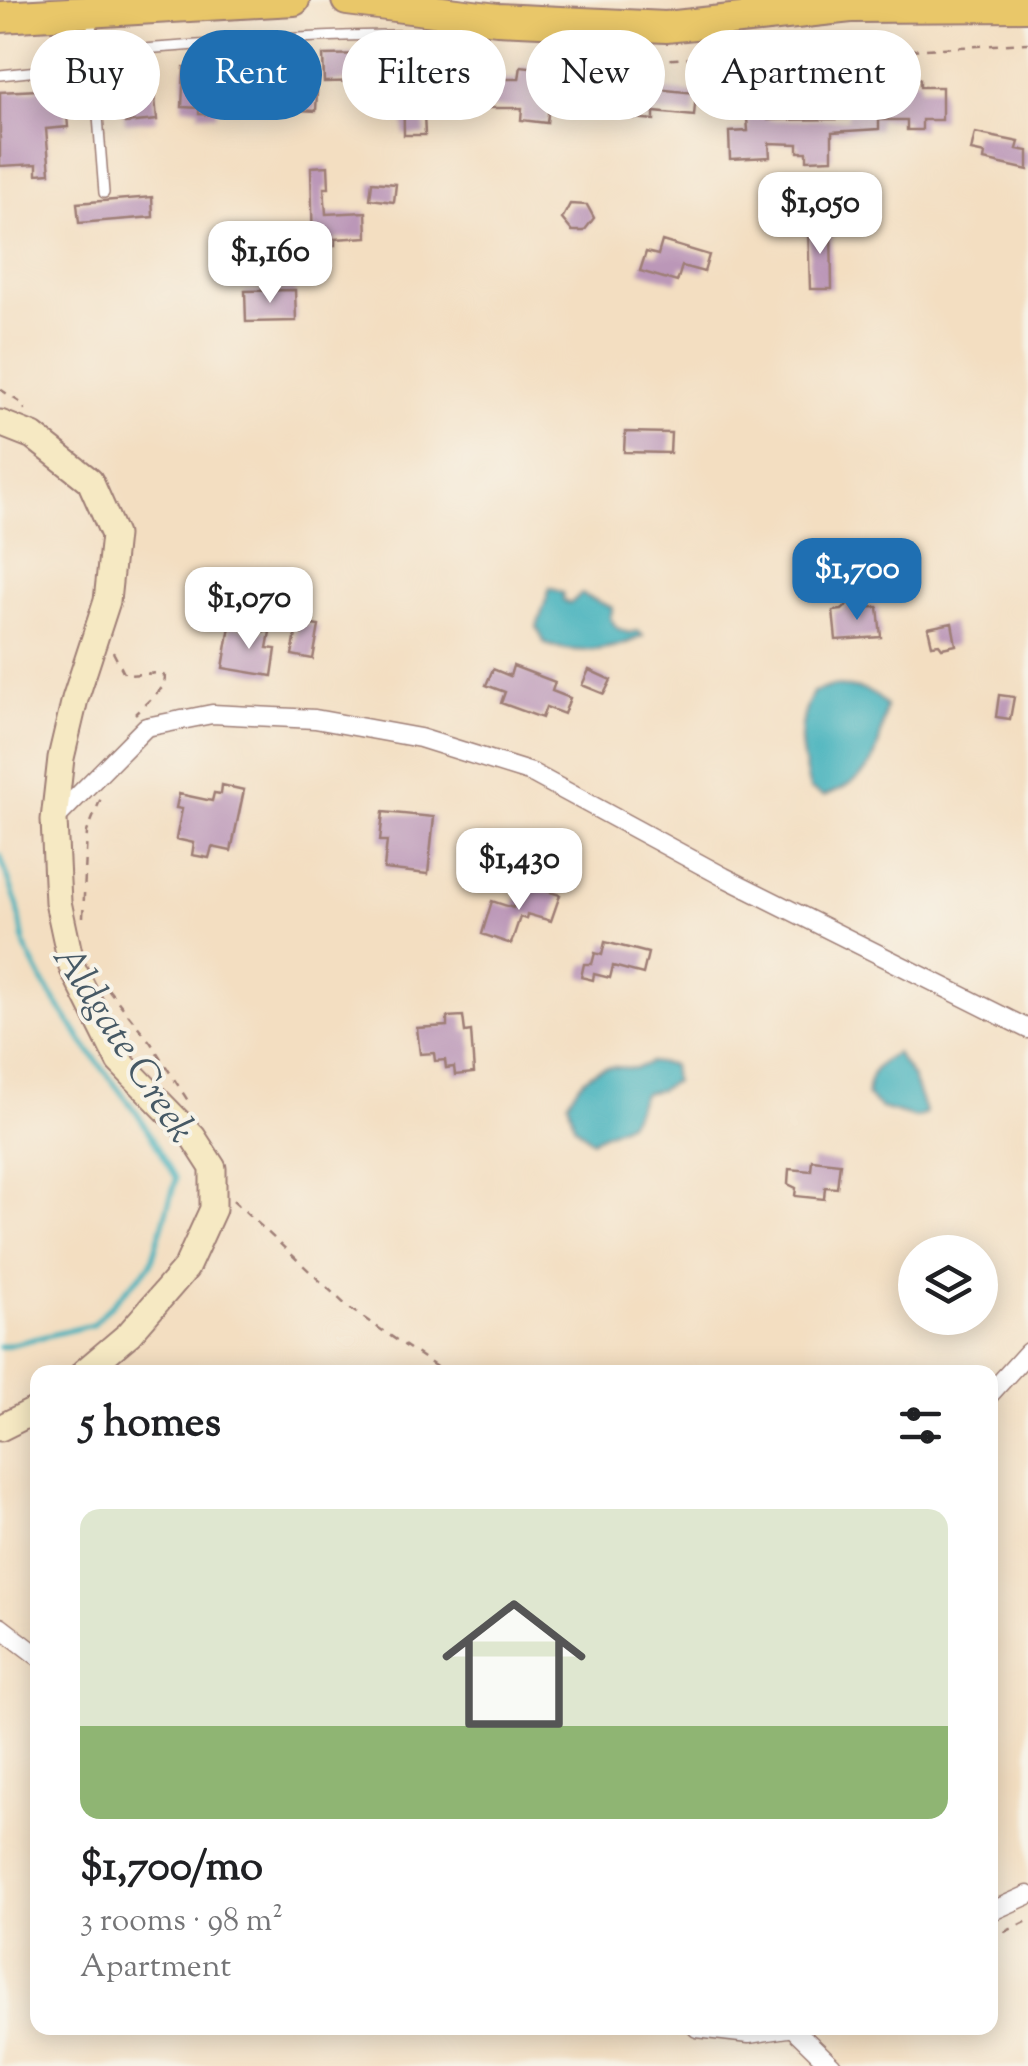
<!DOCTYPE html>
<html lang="en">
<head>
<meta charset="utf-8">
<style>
	:root { --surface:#fff; --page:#f2f2f2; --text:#202124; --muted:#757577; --accent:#1f6fb2 }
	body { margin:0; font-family:"Sorts Mill Goudy",serif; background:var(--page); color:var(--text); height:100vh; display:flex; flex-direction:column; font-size:38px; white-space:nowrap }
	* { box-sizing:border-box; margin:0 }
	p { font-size:32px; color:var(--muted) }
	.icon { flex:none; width:55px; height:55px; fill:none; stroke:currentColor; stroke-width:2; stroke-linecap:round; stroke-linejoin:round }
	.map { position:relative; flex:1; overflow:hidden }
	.sheet { position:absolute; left:30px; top:1365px; width:968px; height:670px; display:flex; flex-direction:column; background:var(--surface); border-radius:20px; box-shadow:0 5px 25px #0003 }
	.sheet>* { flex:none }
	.hud { position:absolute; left:30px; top:30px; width:970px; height:90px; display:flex; gap:20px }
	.fabs { position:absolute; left:898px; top:1235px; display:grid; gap:20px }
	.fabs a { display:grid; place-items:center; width:100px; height:100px; border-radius:50%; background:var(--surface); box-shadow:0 5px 25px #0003; font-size:50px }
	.price { position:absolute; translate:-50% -85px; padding:0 22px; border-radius:20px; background:#fff; color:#222; font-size:32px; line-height:65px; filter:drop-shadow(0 2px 5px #0008) }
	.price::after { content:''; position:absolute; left:50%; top:60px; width:30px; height:22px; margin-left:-15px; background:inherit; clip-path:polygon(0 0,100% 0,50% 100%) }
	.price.on { background:var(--accent); color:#fff }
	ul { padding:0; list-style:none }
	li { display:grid; align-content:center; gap:20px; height:530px; padding:0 50px }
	li span { display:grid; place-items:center; height:310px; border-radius:20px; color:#555 }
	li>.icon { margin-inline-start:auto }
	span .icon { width:180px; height:180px; fill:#fffc; stroke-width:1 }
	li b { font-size:42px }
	h2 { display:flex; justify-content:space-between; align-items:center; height:120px; padding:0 50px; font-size:42px }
	.pill { padding:0 35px; border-radius:45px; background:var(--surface); box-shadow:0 5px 25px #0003; font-size:35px; line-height:90px }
	.pill.on { background:var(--accent); color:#fff }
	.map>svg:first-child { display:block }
</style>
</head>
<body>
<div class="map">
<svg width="1028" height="2066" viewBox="0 0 1028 2066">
	<rect width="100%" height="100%" fill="#f7f3e8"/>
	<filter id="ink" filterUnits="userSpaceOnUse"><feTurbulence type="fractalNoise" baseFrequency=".01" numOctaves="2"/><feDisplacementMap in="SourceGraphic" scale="20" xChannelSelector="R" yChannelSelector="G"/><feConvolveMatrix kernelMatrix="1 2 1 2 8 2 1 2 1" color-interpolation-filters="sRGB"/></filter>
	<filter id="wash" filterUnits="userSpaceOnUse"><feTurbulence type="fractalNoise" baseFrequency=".0048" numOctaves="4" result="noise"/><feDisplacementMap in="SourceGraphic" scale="40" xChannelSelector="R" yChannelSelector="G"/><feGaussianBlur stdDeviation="2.25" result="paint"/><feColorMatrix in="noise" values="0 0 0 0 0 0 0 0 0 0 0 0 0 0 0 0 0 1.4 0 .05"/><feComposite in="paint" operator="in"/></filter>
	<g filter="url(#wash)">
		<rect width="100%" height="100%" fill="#f3dec1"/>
		<path fill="#40b0bb" stroke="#456873" stroke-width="2.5" d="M550,588L563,593V600L570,604L581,594L613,608L610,618L617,628L628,633L638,631L643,636C612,651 578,655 545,644L537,627Z
			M833,686C853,687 873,688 886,706C877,756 877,777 824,796L810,789C800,751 795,728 813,692Z
			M896,1053L913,1078L926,1114L916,1118L881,1108L867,1096C869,1073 876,1064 896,1053Z
			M650,1062L672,1065L674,1081L660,1090L644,1093C638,1102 635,1115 628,1122C620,1129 605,1131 592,1141L574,1125L568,1101C577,1085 590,1068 611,1067C631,1066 630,1073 650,1062Z"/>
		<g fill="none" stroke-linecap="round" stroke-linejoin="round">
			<path stroke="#40b0bb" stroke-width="5" d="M0,855L18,907L25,947L43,982L84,1044L139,1116L176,1179L151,1264L92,1325L0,1347"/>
		</g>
		<g id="blocks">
			<path fill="#bb97b8" d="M372,54L373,81L324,82L323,55Z
				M288,60L289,91L256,93L255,62Z
				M403,66L477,68V79H519L521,66L558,70L555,97H550L547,123L521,120L522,108H478V114H424L425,135H404Z
				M184,67L229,68L227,103L217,102L216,115L199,114V108L182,107Z
				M153,77L157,120L125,123L120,80Z
				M894,79H920V87H942V120H922V130H907V120H879V129L832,132V159L807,160V152H798V144L769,143L770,157L730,159L729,132L748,131L747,117L768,116V120L848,119L847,100L894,97Z
				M64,81L68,127L46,129L50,173L37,174V164L0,166V92L38,90V83Z
				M636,87L696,93L694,116L654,112V120L633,118Z
				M299,91H317L316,111L299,110Z
				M975,133L1019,142L1017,149L1028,151V170L984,160L985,154L971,151Z
				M328,166L329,188H324L326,214L366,212L367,237L335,239V245L313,246L311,167Z
				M372,182L396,184L394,202L370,199Z
				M152,197L153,217L79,223L77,203Z
				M570,204L587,205L594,218L584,231H572L562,219Z
				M831,224L832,289H810L808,225Z
				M662,241L709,255L704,272L682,266L677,282L640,271L646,252L658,255Z
				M295,290L296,321L246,322L245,291Z
				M625,432L671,433L670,453L624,452Z
				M850,602L857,608L878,607L881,637L836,640L833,611L842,610Z
				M298,623L319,626L313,659L292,655Z
				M952,623L956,645L942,648L939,644L932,645L928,628Z
				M230,626L270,632L267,648L276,649L272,676L223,668Z
				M513,666L555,682L552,691L570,698L564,714L546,707L542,718L501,703L505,692L486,685L493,669L510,676Z
				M589,670L611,680L604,694L582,685Z
				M999,695L1014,697L1010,719L996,717Z
				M222,785L244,790L231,851L212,847L209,858L192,855L194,843L176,839L182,809L176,808L179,794L212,801L214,793L221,794Z
				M383,812L434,817L428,874L384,869L387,841H380Z
				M527,885L560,895L551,921L527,914L526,919L520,917L511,944L482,934L492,901L513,908L518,894L524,896Z
				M605,942L648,953L643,974L613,966L610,978L594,974L593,980L581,977L584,964H592L595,953L602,955Z
				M463,1016L465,1032L471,1031L474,1073L455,1075L454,1067L446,1068L445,1060L435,1061L434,1053L420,1054L417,1028L447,1026V1017Z
				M812,1160L840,1163L837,1188L825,1187L824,1199L795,1196L796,1188L788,1184L789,1169L811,1171Z"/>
		</g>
	</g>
	<g filter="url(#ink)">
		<use href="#blocks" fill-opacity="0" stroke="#9e7e76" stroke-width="2.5"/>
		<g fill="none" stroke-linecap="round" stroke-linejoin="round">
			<defs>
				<path id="lane" d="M94,52C196,46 298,35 401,35
					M94,65L104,193
					M0,75L94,65L91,19"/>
				<path id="street" d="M54,820L146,727L212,714L315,719L420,738L532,773L724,877L1028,1029
					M990,1394L1028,1352
					M0,1627L38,1656
					M990,1912L1028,1895
					M697,2028L749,2034L787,2028
					M793,2028L832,2066"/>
				<path id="secondary" d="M0,423L33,436L90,481L114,535L107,601L75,699L61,758L54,820L58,902L72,967L119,1061L193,1137L213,1168V1209L186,1268L129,1334L84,1372
					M0,1428L38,1409"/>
				<path id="primary" d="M347,0L497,19L666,27L851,7L1028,6
					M0,17L294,0"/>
			</defs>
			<use href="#lane" stroke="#9e7e76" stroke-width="12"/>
			<use href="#street" stroke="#9e7e76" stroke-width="21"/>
			<use href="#secondary" stroke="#9e7e76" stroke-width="29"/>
			<use href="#primary" stroke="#9e7e76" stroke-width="34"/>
			<path stroke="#9e7e76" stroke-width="2.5" stroke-dasharray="8 8" stroke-linecap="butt" d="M412,38L473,41
				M576,47L643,61L813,50L875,52L1028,43
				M0,389L24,405L25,410
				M113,652L125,675L159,673L165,676L164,686L135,714
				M83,917L87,832L101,798
				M108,989L151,1043L190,1104
				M233,1200L349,1308L444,1372
				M990,1939L1028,1921"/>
			<use href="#lane" stroke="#fff" stroke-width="9"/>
			<use href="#street" stroke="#fff" stroke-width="18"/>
			<use href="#secondary" stroke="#f6e9c3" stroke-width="25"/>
			<use href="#primary" stroke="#e9c769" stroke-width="30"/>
		</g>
	</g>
	<g text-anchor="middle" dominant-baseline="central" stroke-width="8" stroke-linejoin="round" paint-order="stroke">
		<g font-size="40" font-style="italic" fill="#465965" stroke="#f7f3e8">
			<text transform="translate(122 1045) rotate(57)">Aldgate Creek</text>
		</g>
	</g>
</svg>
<div class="fabs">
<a><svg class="icon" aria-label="layers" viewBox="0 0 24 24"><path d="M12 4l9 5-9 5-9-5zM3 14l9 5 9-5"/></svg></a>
</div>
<b class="price" style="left:820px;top:257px">$1,050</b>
<b class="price" style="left:270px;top:306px">$1,160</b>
<b class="price on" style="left:857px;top:623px">$1,700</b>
<b class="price" style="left:249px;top:652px">$1,070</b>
<b class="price" style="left:519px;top:913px">$1,430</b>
<div class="hud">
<a class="pill">Buy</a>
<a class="pill on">Rent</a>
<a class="pill">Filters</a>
<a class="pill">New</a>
<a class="pill">Apartment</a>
</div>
<section class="sheet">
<h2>5 homes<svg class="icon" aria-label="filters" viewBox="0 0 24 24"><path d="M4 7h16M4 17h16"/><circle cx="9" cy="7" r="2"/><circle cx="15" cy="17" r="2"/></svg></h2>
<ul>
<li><span style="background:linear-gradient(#dfe7d0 70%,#8fb573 0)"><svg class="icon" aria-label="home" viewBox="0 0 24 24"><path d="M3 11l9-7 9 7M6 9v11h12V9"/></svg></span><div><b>$1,700/mo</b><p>3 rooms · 98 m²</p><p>Apartment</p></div></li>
</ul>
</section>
</div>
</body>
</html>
